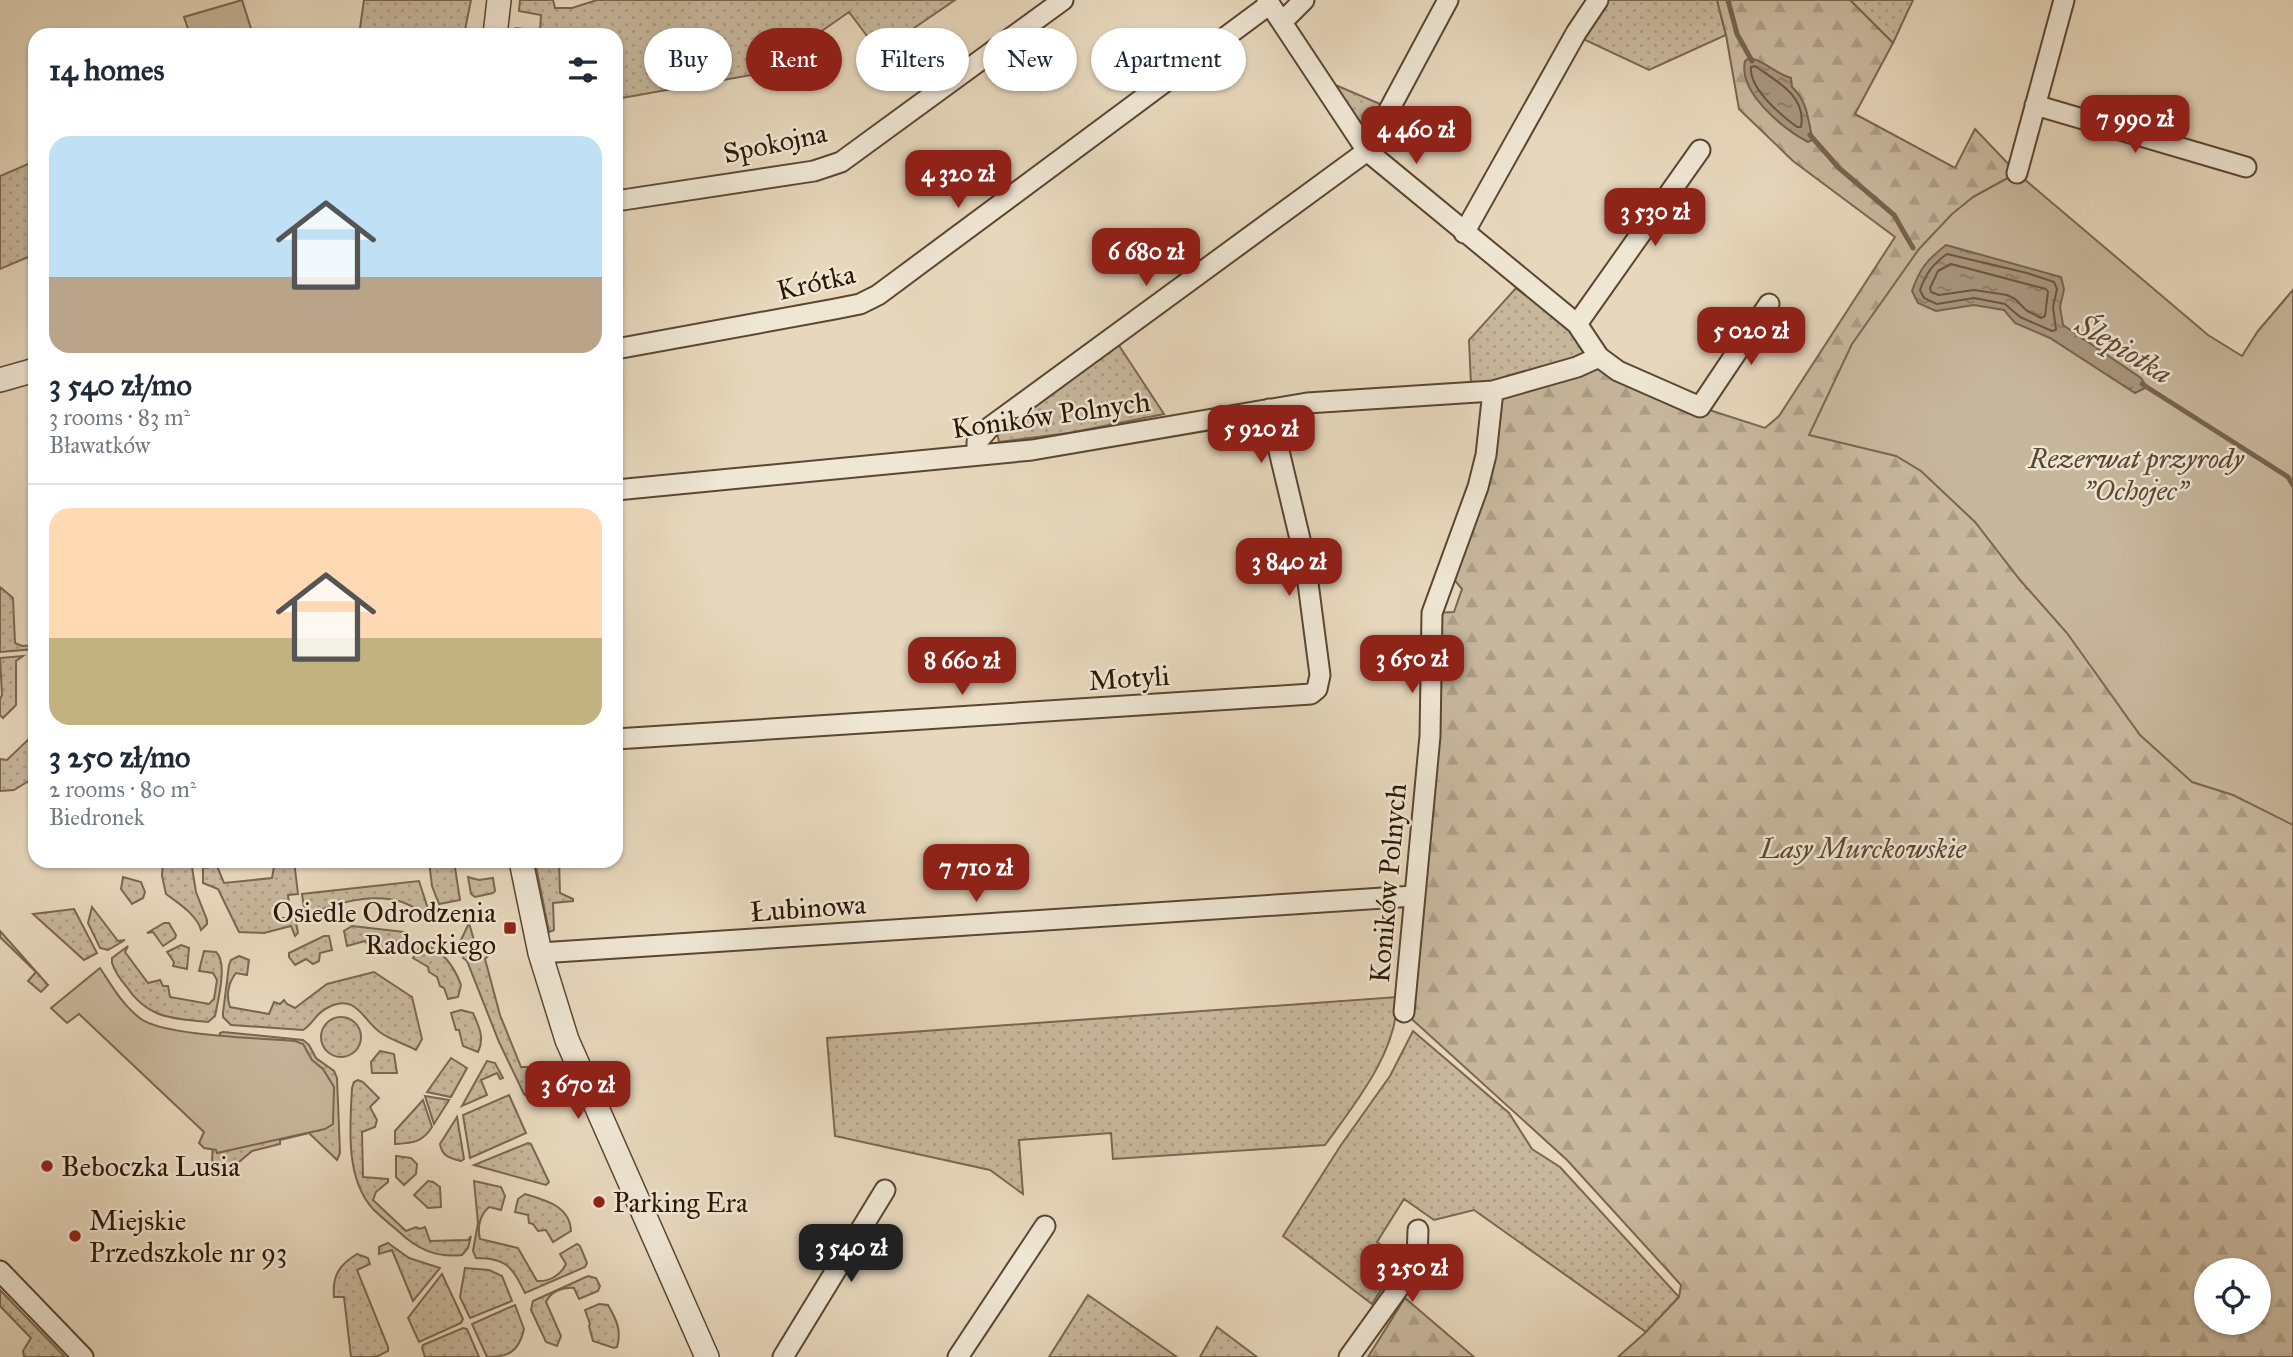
<!DOCTYPE html>
<html lang="en">
<head>
<meta charset="utf-8">
<style>
	:root { --surface:#fff; --page:#f6f6f7; --text:#1f2937; --muted:#747a83; --line:#e0e1e3; --accent:#8f2418 }
	body { margin:0; font-family:"IM FELL Great Primer",serif; background:var(--page); color:var(--text); height:100vh; display:flex; flex-direction:column; font-size:26px; white-space:nowrap }
	* { box-sizing:border-box; margin:0 }
	p { font-size:23px; color:var(--muted) }
	.icon { flex:none; width:38px; height:38px; fill:none; stroke:currentColor; stroke-width:2; stroke-linecap:round; stroke-linejoin:round }
	.map { position:relative; flex:1; overflow:hidden }
	.side { position:absolute; left:28px; top:28px; width:595px; height:840px; display:flex; flex-direction:column; background:var(--surface); border-radius:21px; box-shadow:0 2px 5px #0004 }
	.side>* { flex:none }
	.hud { position:absolute; left:644px; top:28px; width:665px; height:63px; display:flex; gap:14px }
	.controls { position:absolute; left:2194px; top:1258px; display:grid; gap:14px }
	.controls a { display:grid; place-items:center; width:77px; height:77px; border-radius:50%; background:var(--surface); box-shadow:0 2px 5px #0004; font-size:35px }
	.price { position:absolute; translate:-50% -60px; padding:0 16px; border-radius:14px; background:var(--accent); color:#fff; font-size:23px; line-height:46px; filter:drop-shadow(0 2px 4px #0008) }
	.price::after { content:''; position:absolute; left:50%; top:42px; width:21px; height:16px; margin-left:-10px; background:inherit; clip-path:polygon(0 0,100% 0,50% 100%) }
	.price.on { background:#222; color:#fff }
	ul { padding:0; list-style:none }
	li { display:grid; align-content:center; gap:14px; height:371px; padding:0 21px }
	li+li { border-top:2px solid var(--line) }
	li span { display:grid; place-items:center; height:217px; border-radius:21px; color:#555 }
	li>.icon { margin-inline-start:auto }
	span .icon { width:126px; height:126px; fill:#fffc; stroke-width:1 }
	li b { font-size:30px }
	h2 { display:flex; justify-content:space-between; align-items:center; height:84px; padding:0 21px; font-size:30px }
	.pill { padding:0 24px; border-radius:32px; background:var(--surface); box-shadow:0 2px 5px #0004; font-size:24px; line-height:63px }
	.pill.on { background:var(--accent); color:#fff }
	.map>svg:first-child { display:block }
</style>
</head>
<body>
<div class="map">
<svg width="2293" height="1357" viewBox="0 0 2293 1357">
	<defs>
		<pattern id="grass-dots" width="8" height="8" patternUnits="userSpaceOnUse" patternTransform="scale(1.75)"><rect width="8" height="8" fill="#c7b79d"/><path d="M2 2h.1M6 6h.1" fill="none" stroke="#ab9d86" stroke-width="1.8" stroke-linecap="round"/></pattern>
		<pattern id="forest-firs" width="22" height="20" patternUnits="userSpaceOnUse" patternTransform="scale(1.75)"><rect width="22" height="20" fill="#c7b79d"/><path d="M5 1l3.5 6h-7zM16 11l3.5 6h-7z" fill="#ab9d86"/></pattern>
		<pattern id="water-ripples" width="26" height="14" patternUnits="userSpaceOnUse" patternTransform="scale(1.75)"><rect width="26" height="14" fill="#a7967e"/><path d="M2 4q2-2 4 0t4 0M15 11q2-2 4 0t4 0" fill="none" stroke="#887965"/></pattern>
	</defs>
	<rect width="100%" height="100%" fill="#e7d8bd"/>
	<filter id="stains"><feTurbulence type="fractalNoise" baseFrequency=".00286" numOctaves="4"/><feColorMatrix values="0 0 0 0 .2 0 0 0 0 .09 0 0 0 0 .02 0 0 0 .5 -.17"/></filter>
	<radialGradient id="worn" r=".72"><stop offset=".6" stop-color="#630" stop-opacity="0"/><stop offset="1" stop-color="#630" stop-opacity=".3"/></radialGradient>
	<path fill="url(#grass-dots)" stroke="#7a6650" stroke-width="2" d="M364,0H471L464,35H359Z
		M520,0H553L555,8H572L597,0H955L879,52L849,12L793,51L800,63L791,68L616,99V35H515L516,28L540,31L541,15L519,11Z
		M1598,0H1717L1726,35L1649,70L1583,39L1576,33Z
		M1850,0H1913L1893,43Z
		M1319,78L1380,104L1391,106L1367,151Z
		M35,161V254L0,269V176Z
		M1516,288L1569,329L1585,355L1491,384L1471,385L1469,340Z
		M1118,344L1164,414L1069,433L999,442L997,433Z
		M0,587L13,598L15,643L22,646L35,645V649L0,652Z
		M23,656L16,661V705L3,718L0,715V699L2,695L0,658Z
		M35,733V777L14,790L0,791V759L7,760Z
		M163,861H191L196,892L207,920V924L201,930C197,915 178,903 166,894L162,876Z
		M275,861H294L298,894L288,895L289,904L273,906L274,918H295L298,933L295,936L291,926L264,933L239,932L218,889L203,883V868L217,866L224,883L272,878Z
		M429,861H454L460,900L439,904L432,886Z
		M535,861H559L560,893L573,899V901L553,903L554,930L549,932Z
		M123,877L141,882L145,892L143,898L132,904L121,889Z
		M468,877L479,880L493,878L495,891L493,893L475,897L471,894Z
		M419,881L431,918C422,913 412,905 402,902C371,892 334,904 305,915L302,894Z
		M92,907L118,941L125,940L108,950L100,948L88,923Z
		M74,909L97,953L84,960L33,914Z
		M164,923H169L176,935L175,938L163,946L153,932L147,933Z
		M469,923L478,954L494,950L485,959L500,1015L521,1067H532L541,1089L540,1094L532,1098L528,1097L524,1094L499,1042L467,961L463,958L461,940Z
		M352,926L404,932L408,938L401,951L392,945L383,952L378,948L371,949L365,941L347,946L344,931Z
		M0,931L48,985L41,992L28,981L36,972L0,937Z
		M324,936H329L332,950L320,953L319,961L313,964L306,959L295,965L289,957V953Z
		M181,945L189,948L187,969L173,966L174,962L167,952Z
		M421,945C441,946 455,968 461,985L458,997L448,999L444,988L440,986L437,977L429,972L428,967L413,958Z
		M128,946L125,952L148,983L160,980L163,986H168L170,997L209,1004L214,999L217,980L213,973L199,971L204,951L216,952C228,963 218,1000 215,1016L208,1022C171,1018 148,1019 126,986C120,979 115,972 112,963V958Z
		M239,956L249,960L247,975L236,973C228,983 226,996 230,1007L269,1014L274,1002L280,1004L284,1000L287,1004L295,1008L327,984L374,972L412,997L422,1039L416,1050C405,1044 391,1040 381,1033C362,1020 357,992 327,1008C316,1013 313,1024 303,1030L231,1025L223,1017V1013L229,965L231,960Z
		M1397,997C1399,1050 1354,1105 1325,1145L1113,1159L1111,1133L1019,1140L1023,1194L990,1170L835,1136L827,1038Z
		M461,1010L473,1013C479,1027 485,1038 478,1052L463,1046L459,1030H456L451,1013Z
		M321 1037a20 20 0 1 1 40 0a20 20 0 1 1-40 0Z
		M1413,1031L1509,1113L1532,1149L1560,1167L1679,1297L1646,1332L1474,1210L1434,1220L1404,1199L1377,1242L1400,1260L1372,1304L1283,1236L1341,1145L1390,1076Z
		M223,1032L303,1040L309,1045L316,1058L334,1071L337,1078L340,1153L337,1160L309,1133L280,1140V1144L252,1151L231,1169L223,1172L212,1160L220,1033Z
		M380,1051L394,1054L397,1073H372L371,1062Z
		M451,1058L467,1068L451,1097L427,1092Z
		M487,1061L495,1063L503,1078L500,1079L497,1073L481,1080L487,1095L462,1106Z
		M358,1080L363,1082L379,1098L370,1107L377,1120L375,1127L362,1132L363,1177L388,1179V1182L376,1192L373,1200L406,1231L416,1227L420,1229L425,1227L430,1241L468,1240L471,1236L468,1248L462,1255C436,1258 417,1249 398,1231C390,1224 381,1217 373,1209C345,1178 350,1127 352,1088L354,1082Z
		M509,1095L526,1133L470,1158L463,1115Z
		M425,1096L449,1100L434,1124Z
		M423,1100L432,1127C422,1143 412,1143 395,1144V1131Z
		M457,1117L464,1159L461,1161C449,1158 442,1156 440,1144Z
		M528,1143L531,1144L549,1182L546,1185L474,1165Z
		M396,1156L411,1158L417,1164L416,1174L404,1185L396,1177Z
		M428,1181L433,1182L440,1187L441,1207L428,1208L414,1195Z
		M474,1181L501,1187L505,1196L501,1210L489,1207C480,1215 477,1227 480,1239L518,1248L537,1281C549,1282 561,1275 566,1264L560,1254L577,1244L580,1246L587,1263L585,1267L525,1293C512,1267 507,1258 476,1258L473,1251L478,1223Z
		M525,1194C545,1200 570,1206 571,1231L553,1242L546,1230L538,1231L533,1224L529,1223L528,1215L515,1212L518,1199Z
		M388,1243L409,1258L440,1268L413,1301L392,1250L379,1254V1247Z
		M357,1254L368,1258L370,1264L357,1270L388,1347V1351L376,1357H351L344,1297H334C332,1276 339,1265 357,1254Z
		M465,1268L489,1270L502,1276L512,1301L470,1318L460,1297Z
		M442,1274L463,1319L461,1323L419,1342L408,1318Z
		M588,1276L596,1278L600,1286L598,1291L579,1299L574,1288C563,1287 551,1291 546,1302L561,1336L557,1346L546,1342L531,1310L533,1301Z
		M0,1290L65,1357H24L23,1351L31,1338L0,1306Z
		M1088,1295L1177,1357H1049Z
		M599,1304L608,1305C616,1319 622,1330 617,1347L614,1348L593,1341L589,1326L590,1324L585,1310Z
		M515,1305L524,1329C519,1352 508,1357 487,1357L472,1324Z
		M1217,1327L1257,1357H1200Z
		M463,1328L467,1329L479,1357H425L422,1348L423,1345Z"/>
	<path fill="url(#forest-firs)" stroke="#7a6650" stroke-width="2" fill-rule="evenodd" d="M1717,0H1850L1893,43L1855,114L1955,168L1975,129L2017,173L1973,197L2229,378L2258,331L2293,290V1357H1618L1646,1332L1679,1297L1681,1285L1567,1160L1404,1012L1432,613L1454,612L1462,589L1447,571L1493,391L1599,357L1700,407L1765,428L1779,416L1895,237L1793,161L1739,109L1726,35ZM2207,1270H2259V1323H2207Z
		M1405,1298L1474,1357H1368Z"/>
	<path fill="#c7b79d" stroke="#7a6650" stroke-width="2" d="M242,0L253,35H190L184,17Z
		M2017,173L2208,335L2242,356L2258,331L2293,290V825L2233,795L2192,782L2140,735L2067,633L2020,580L1975,522L1921,471L1896,456L1809,435L1852,344L1919,249L1952,214L1973,197Z
		M100,968C112,986 123,1006 141,1019C165,1036 261,1038 295,1041L303,1044L312,1060L323,1069L334,1087L333,1124L325,1129L217,1153L216,1150L204,1148L199,1143L204,1132L79,1014L67,1023L51,1008Z"/>
	<path fill="url(#water-ripples)" stroke="#76634d" stroke-width="2" d="M1750,58C1765,61 1776,74 1791,78L1792,87C1809,103 1807,119 1813,140L1808,142C1782,128 1738,92 1745,61Z
		M1946,245L2061,277L2064,289L2060,307L2063,325L2141,378L2147,387L2135,393L2050,338L2015,323L2004,310L1974,305L1936,311L1918,303L1912,291C1920,268 1927,260 1946,245Z"/>
	<g fill="none" stroke-linecap="round" stroke-linejoin="round">
		<path stroke="#6a5640" stroke-width="2" d="M1751,67L1755,66C1776,81 1807,96 1801,127H1797C1781,115 1749,89 1751,67Z
			M1947,254L2027,273L2054,282L2057,289L2053,307L2056,330L2052,331L2020,317L2005,304L1974,298L1937,304L1924,298L1920,290C1926,273 1933,264 1947,254Z
			M1951,264L2046,289L2048,292L2045,316L2041,318L2026,310L2015,299L2007,295L1974,290L1939,295L1931,292L1930,288L1938,271Z"/>
		<path stroke="#76634d" stroke-width="5" d="M1728,0L1737,34L1752,61
			M1810,135L1839,168L1894,215L1913,248
			M2142,384L2288,477L2293,485"/>
		<defs>
			<path id="minor" d="M1267,0L1367,151L1577,324L1599,357L1618,371L1700,407L1769,304
				M1282,22L1304,0
				M2035,105L2246,167
				M2017,173L2064,0
				M616,201L814,171L841,162L1063,0
				M1464,233L1576,33L1598,0
				M1577,324L1700,150
				M616,349L835,309L860,304L878,295L1270,4
				M977,455V442L990,427L1367,151L1448,0
				M616,490L1032,450L1307,403L1493,391L1577,367L1599,357
				M616,739L1311,694L1317,689L1320,675L1305,560L1269,409
				M540,953L1414,896
				M1404,1012L1430,736L1432,613L1478,487L1486,455L1493,391
				M0,1271L83,1357
				M783,1357L885,1190
				M958,1357L1045,1226
				M1349,1357L1413,1268L1417,1258L1418,1230"/>
			<path id="tertiary" d="M495,35L499,0
				M0,380L35,370
				M521,861L540,953L567,1040L707,1357"/>
		</defs>
		<use href="#minor" stroke="#5b4632" stroke-width="23"/>
		<use href="#tertiary" stroke="#5b4632" stroke-width="26"/>
		<use href="#minor" stroke="#efe6d4" stroke-width="19"/>
		<use href="#tertiary" stroke="#efe6d4" stroke-width="23"/>
	</g>
	<g fill="#8f2418" stroke="#efe6d4" stroke-width="2.5">
		<rect x="503" y="921" width="14" height="14" rx="3.5"/>
		<circle cx="47" cy="1166" r="7"/>
		<circle cx="599" cy="1202" r="7"/>
		<circle cx="75" cy="1236" r="7"/>
	</g>
	<g text-anchor="middle" dominant-baseline="central" stroke-width="5" stroke-linejoin="round" paint-order="stroke">
		<g font-size="28" fill="#2c1603" stroke="#efe6d4">
			<text transform="translate(775 143) rotate(-12)">Spokojna</text>
			<text transform="translate(816 282) rotate(-13)">Krótka</text>
			<text transform="translate(1051 415) rotate(-8)">Koników Polnych</text>
			<text transform="translate(1129 678) rotate(-4)">Motyli</text>
			<text transform="translate(1388 883) rotate(-85)">Koników Polnych</text>
			<text transform="translate(808 908) rotate(-4)">Łubinowa</text>
		</g>
		<g font-size="28" font-style="italic" fill="#5a4631" stroke="#efe6d4">
			<text x="2136" y="458">Rezerwat przyrody<tspan x="2136" dy="32">"Ochojec"</tspan></text>
			<text x="1863" y="848">Lasy Murckowskie</text>
		</g>
		<g font-size="28" fill="#2c1603" stroke="#efe6d4" text-anchor="start">
			<text x="496" y="912" text-anchor="end">Osiedle Odrodzenia<tspan x="496" dy="32">Radockiego</tspan></text>
			<text x="61" y="1166">Beboczka Lusia</text>
			<text x="613" y="1202">Parking Era</text>
			<text x="89" y="1220">Miejskie<tspan x="89" dy="32">Przedszkole nr 93</tspan></text>
		</g>
		<g font-size="30" font-style="italic" fill="#5d4934" stroke="#efe6d4">
			<text transform="translate(2124 349) rotate(31)">Ślepiotka</text>
		</g>
	</g>
	<rect width="100%" height="100%" filter="url(#stains)"/>
	<rect width="100%" height="100%" fill="url(#worn)"/>
</svg>
<div class="controls">
<a><svg class="icon" aria-label="locate" viewBox="0 0 24 24"><circle cx="12" cy="12" r="6"/><path d="M12 2v4M12 18v4M2 12h4M18 12h4"/></svg></a>
</div>
<b class="price" style="left:2135px;top:155px">7 990 zł</b>
<b class="price" style="left:1416px;top:166px">4 460 zł</b>
<b class="price" style="left:958px;top:210px">4 320 zł</b>
<b class="price" style="left:1655px;top:248px">3 530 zł</b>
<b class="price" style="left:1146px;top:288px">6 680 zł</b>
<b class="price" style="left:1751px;top:367px">5 020 zł</b>
<b class="price" style="left:1261px;top:465px">5 920 zł</b>
<b class="price" style="left:1289px;top:598px">3 840 zł</b>
<b class="price" style="left:1412px;top:695px">3 650 zł</b>
<b class="price" style="left:962px;top:697px">8 660 zł</b>
<b class="price" style="left:976px;top:904px">7 710 zł</b>
<b class="price" style="left:578px;top:1121px">3 670 zł</b>
<b class="price on" style="left:851px;top:1284px">3 540 zł</b>
<b class="price" style="left:1412px;top:1304px">3 250 zł</b>
<div class="hud">
<a class="pill">Buy</a>
<a class="pill on">Rent</a>
<a class="pill">Filters</a>
<a class="pill">New</a>
<a class="pill">Apartment</a>
</div>
<section class="side">
<h2>14 homes<svg class="icon" aria-label="filters" viewBox="0 0 24 24"><path d="M4 7h16M4 17h16"/><circle cx="9" cy="7" r="2"/><circle cx="15" cy="17" r="2"/></svg></h2>
<ul>
<li><span style="background:linear-gradient(#bfe0f5 65%,#b9a48a 0)"><svg class="icon" aria-label="home" viewBox="0 0 24 24"><path d="M3 11l9-7 9 7M6 9v11h12V9"/></svg></span><div><b>3 540 zł/mo</b><p>3 rooms · 83 m²</p><p>Bławatków</p></div></li>
<li><span style="background:linear-gradient(#ffd9b3 60%,#c2b280 0)"><svg class="icon" aria-label="home" viewBox="0 0 24 24"><path d="M3 11l9-7 9 7M6 9v11h12V9"/></svg></span><div><b>3 250 zł/mo</b><p>2 rooms · 80 m²</p><p>Biedronek</p></div></li>
</ul>
</section>
</div>
</body>
</html>
